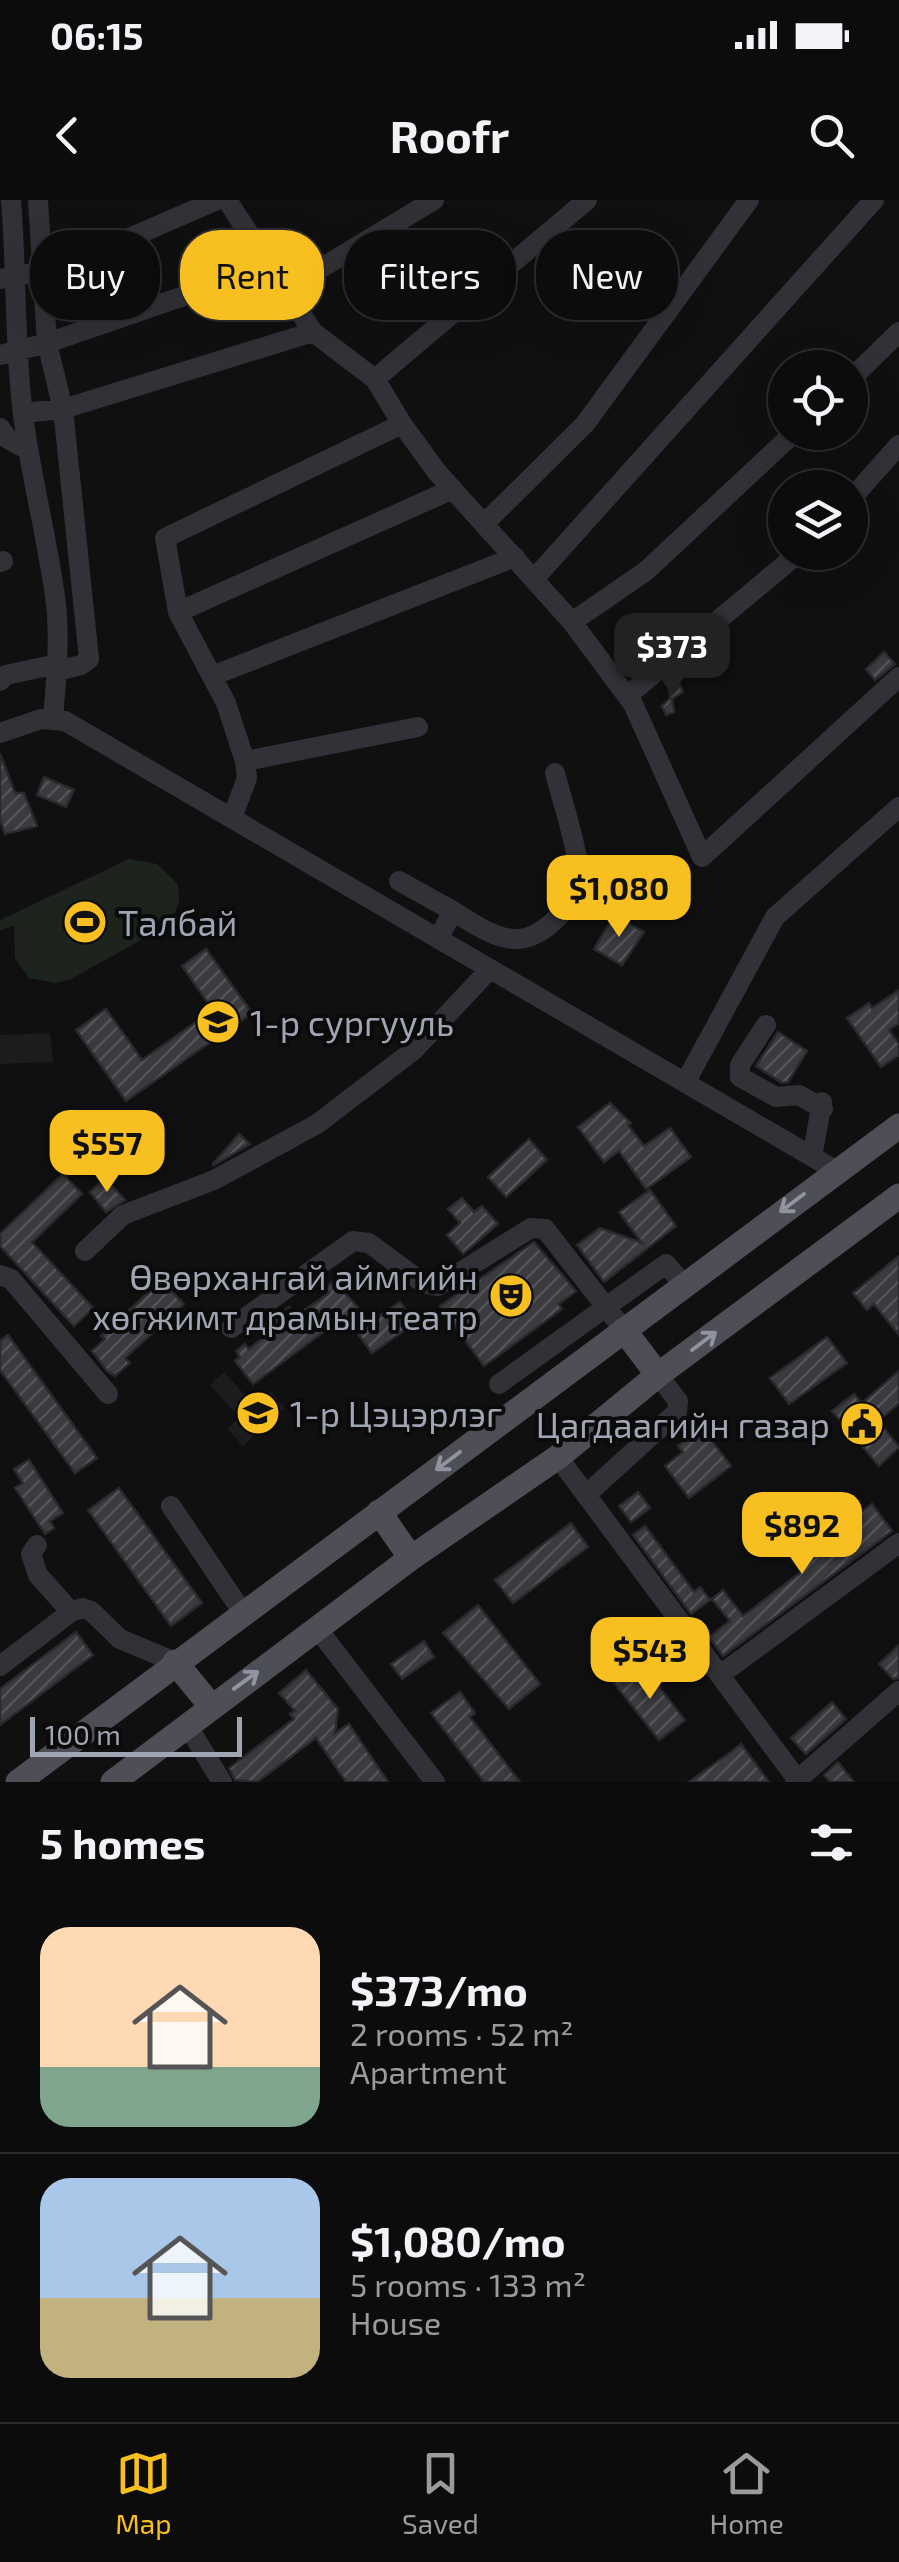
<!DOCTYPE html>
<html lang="en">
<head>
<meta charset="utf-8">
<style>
	:root { --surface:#0c0c0d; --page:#1a1a1b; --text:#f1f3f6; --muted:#9a9b9d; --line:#2c2c2e; --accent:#f8bf21 }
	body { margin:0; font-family:"Exo 2",sans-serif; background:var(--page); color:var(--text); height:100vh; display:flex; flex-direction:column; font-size:38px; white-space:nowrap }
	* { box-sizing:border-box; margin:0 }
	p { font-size:32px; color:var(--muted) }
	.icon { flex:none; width:55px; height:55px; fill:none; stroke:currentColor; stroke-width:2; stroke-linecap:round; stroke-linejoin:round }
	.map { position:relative; height:1582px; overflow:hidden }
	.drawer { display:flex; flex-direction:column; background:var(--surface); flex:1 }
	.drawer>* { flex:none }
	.banner { position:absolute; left:30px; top:30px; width:840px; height:90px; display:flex; gap:20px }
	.buttons { position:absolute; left:768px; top:150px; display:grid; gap:20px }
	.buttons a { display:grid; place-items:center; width:100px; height:100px; border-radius:50%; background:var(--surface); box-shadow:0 10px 40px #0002,0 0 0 2px var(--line); font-size:50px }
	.scale { position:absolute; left:30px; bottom:25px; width:212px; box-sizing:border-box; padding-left:10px; border:5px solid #a0a5b3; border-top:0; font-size:28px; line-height:35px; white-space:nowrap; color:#a0a5b3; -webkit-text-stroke:8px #0b0b0c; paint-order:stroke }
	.price { position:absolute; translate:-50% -85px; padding:0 22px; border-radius:20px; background:var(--accent); color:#111; font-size:32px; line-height:65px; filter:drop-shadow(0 2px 5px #0008) }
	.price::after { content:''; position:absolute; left:50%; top:60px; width:30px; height:22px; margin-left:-15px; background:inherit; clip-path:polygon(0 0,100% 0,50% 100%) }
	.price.active { background:#222; color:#fff }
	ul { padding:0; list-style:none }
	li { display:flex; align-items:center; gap:30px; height:250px; padding:0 40px }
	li+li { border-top:2px solid var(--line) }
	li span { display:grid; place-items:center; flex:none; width:280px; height:200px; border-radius:30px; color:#555 }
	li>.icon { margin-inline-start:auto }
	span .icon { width:120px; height:120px; fill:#fffc; stroke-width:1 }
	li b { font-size:42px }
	h2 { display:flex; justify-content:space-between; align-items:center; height:120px; padding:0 40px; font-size:42px }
	.chip { padding:0 35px; border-radius:40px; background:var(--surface); box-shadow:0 10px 40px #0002,0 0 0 2px var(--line); font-size:35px; line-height:90px }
	.chip.active { background:var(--accent); color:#111 }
	.status { display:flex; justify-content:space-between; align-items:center; height:70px; padding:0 50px; background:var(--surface); direction:ltr }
	.status svg { height:28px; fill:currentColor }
	header { display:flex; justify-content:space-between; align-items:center; height:130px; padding:0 40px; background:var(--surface); font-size:45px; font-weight:700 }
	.tab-bar { display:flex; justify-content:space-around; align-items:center; height:140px; border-top:2px solid var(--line); background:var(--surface); font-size:28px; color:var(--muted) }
	.tab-bar a { display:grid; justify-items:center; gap:5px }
	.tab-bar .active { color:var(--accent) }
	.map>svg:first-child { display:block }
</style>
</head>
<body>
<div class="status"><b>06:15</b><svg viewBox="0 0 49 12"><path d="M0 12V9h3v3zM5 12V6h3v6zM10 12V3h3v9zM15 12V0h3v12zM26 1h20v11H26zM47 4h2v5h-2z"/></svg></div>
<header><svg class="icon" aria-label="back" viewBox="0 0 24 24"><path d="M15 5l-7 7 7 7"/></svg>Roofr<svg class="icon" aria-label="search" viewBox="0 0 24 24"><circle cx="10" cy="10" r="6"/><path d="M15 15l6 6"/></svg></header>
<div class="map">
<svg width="899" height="1582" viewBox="0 0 899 1582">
	<defs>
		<pattern id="building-hatch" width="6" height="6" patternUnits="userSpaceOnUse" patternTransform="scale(2.5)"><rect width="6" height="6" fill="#3a3a3f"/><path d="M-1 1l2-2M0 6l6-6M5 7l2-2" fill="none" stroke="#535458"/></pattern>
	</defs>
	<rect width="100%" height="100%" fill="#101011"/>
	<path fill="#1c1c1e" d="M50,833L53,862L0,864V835Z
		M224,1172L254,1205L270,1191L285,1208L243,1246L227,1229L239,1217L210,1185Z"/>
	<path fill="#1c241d" d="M129,659L157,664L178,684L179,702L170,724L69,780L55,783L29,778L15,758L14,725L0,731V720Z"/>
	<path fill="url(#building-hatch)" stroke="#2a2a2e" stroke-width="2.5" d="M884,452L895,464L875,480L866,469Z
		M673,484H680L683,492L672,499L674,512L666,515L662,506L670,498L669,490Z
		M0,554L15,593H24L37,626L5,634L0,619Z
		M44,577L74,590L66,607L37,595Z
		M614,716L644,732L622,765L594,749Z
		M206,749L252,813L126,901L76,830L106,809L142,860L213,810L182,766Z
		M899,790V823L889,830L899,844V855L881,867L847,818L869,803L872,808Z
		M778,832L807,851L788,882L782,883L756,866Z
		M610,903L631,923L628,925L644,946L670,928L691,957L646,989L619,951L604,962L578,927Z
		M239,934L250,944L214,965L213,964Z
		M529,939L547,960L506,997L488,977Z
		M63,974L82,994L32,1042L93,1108L74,1126L0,1046V1034Z
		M105,978L125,1000L106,1012L90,992Z
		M650,990L676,1026L604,1082L577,1045L600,1028L642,1043L619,1012Z
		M462,998L474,1012L482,1006L498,1024L463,1054L447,1035L460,1023L448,1009Z
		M534,1042L576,1091L559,1104L562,1109L484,1166L440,1106Z
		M899,1056V1135L874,1104L867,1110L853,1093Z
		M161,1081L184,1104L125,1158L130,1163L115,1176L107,1171L92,1151L105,1139L101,1136Z
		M334,1081L371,1122L400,1102L415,1123L372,1153L345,1116L253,1184L235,1161L240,1157L236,1151L245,1144L249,1149L279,1126L274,1119L289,1107L296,1116L329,1093L325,1088Z
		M8,1135L97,1258L75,1273L0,1170V1141Z
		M827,1137L847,1163L789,1204L770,1178Z
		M899,1171V1203L878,1221L899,1247L879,1266L832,1211L854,1194L862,1203Z
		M702,1228L731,1266L689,1298L665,1266L683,1252L678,1246Z
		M29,1260L63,1313L50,1321L54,1328L45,1334L15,1288L23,1283L14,1269Z
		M119,1288L202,1403L171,1426L88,1310Z
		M638,1292L650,1308L631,1322L619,1306Z
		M872,1304L892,1331L723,1456L709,1437L730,1421L712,1399L723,1390L743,1416L801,1372L785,1351L799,1341L807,1352Z
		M571,1323L588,1347L513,1403L495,1380Z
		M645,1326L694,1392L700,1387L710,1400L691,1414L633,1335Z
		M478,1405L540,1484L509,1509L443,1433Z
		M76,1432L93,1455L0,1525V1489Z
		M424,1441L434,1457L402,1479L391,1464Z
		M899,1445V1478L893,1479L879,1464Z
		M640,1463L685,1520L659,1540L614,1483Z
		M306,1470L338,1509L335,1533L349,1524L388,1582H346L316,1538L257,1582L235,1580L229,1568L294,1519L290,1514L295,1511L279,1493Z
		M460,1492L475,1513L470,1517L520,1582H484L431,1513Z
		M832,1502L846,1519L806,1554L791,1538Z
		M741,1544L769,1582H689L731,1552Z
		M838,1562L854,1582H830L824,1575Z"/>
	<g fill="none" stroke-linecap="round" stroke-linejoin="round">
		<path stroke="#313137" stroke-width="20" d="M11,0C17,72 14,143 23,215C31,278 48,340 56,404C60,442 56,481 53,519
			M38,0L47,143L63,209L89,459L81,465L57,471
			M227,0L313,132
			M0,79L60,68L217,0
			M285,90L434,0
			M0,155L47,143L268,67
			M375,179L402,224L437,272L572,422L633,504L702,657L899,477
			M850,180L899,132
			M23,213L63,209L313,132L375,179L587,0
			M0,228L8,239L28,250
			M850,300L899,245
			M485,323L585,224L749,0
			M0,362L3,361
			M534,379L874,0
			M178,412L453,289
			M572,422L646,371L795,232
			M212,476L515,357
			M0,481L6,475L57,464
			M627,496L800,352
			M0,533L41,519L65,521L835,970
			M245,561L418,527
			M232,618L247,578L245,561L226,503L178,412L165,338L402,224
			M399,681L453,711L438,739
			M453,711C471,722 494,739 516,739C544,740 582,699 579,671C575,638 563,604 555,573
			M766,825L740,865V877L776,897L799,895L823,909
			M685,883L775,717L899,607
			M812,957L822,902
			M85,1051L123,1015L214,980L317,924L414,850L490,769
			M0,1075L11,1079L108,1194
			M231,1128L353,1041L369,1043L423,1083L438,1086L531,1028L545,1029L624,1130
			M499,1184L666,1064L684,1085
			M558,1257L799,1582
			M586,1295L677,1212L678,1201L658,1175
			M171,1306L243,1413
			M37,1345L31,1354L38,1375L71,1412
			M317,1428L435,1582
			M0,1466L71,1412L82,1408L91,1411L120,1439L175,1462
			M720,1475L899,1343
			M187,1525L222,1582
			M795,1582L899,1491"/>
		<path stroke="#4d4e56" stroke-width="25" d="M624,1130L658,1175
			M379,1312L411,1358
			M175,1462L211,1506
			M18,1582L899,926
			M113,1582L411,1358L558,1257L658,1175L899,996"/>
	</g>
	<defs><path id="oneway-shaft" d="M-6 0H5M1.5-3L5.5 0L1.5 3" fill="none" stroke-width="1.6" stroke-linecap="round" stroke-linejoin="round" transform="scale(2.5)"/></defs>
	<g stroke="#8f94a0">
		<use href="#oneway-shaft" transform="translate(792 1003) rotate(143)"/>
		<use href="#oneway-shaft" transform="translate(704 1141) rotate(-37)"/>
		<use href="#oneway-shaft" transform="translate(448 1261) rotate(143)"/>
		<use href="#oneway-shaft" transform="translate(246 1480) rotate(-36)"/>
	</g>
	<defs>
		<symbol id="stadium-disc" viewBox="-11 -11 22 22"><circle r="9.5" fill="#f8bf21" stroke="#0b0b0c"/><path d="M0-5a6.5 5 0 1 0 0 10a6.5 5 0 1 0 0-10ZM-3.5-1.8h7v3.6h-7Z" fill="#111"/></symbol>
		<symbol id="school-disc" viewBox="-11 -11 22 22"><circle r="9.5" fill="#f8bf21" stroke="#0b0b0c"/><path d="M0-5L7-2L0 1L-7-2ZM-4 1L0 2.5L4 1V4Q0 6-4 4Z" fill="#111"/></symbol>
		<symbol id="theatre-disc" viewBox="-11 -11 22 22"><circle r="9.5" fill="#f8bf21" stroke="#0b0b0c"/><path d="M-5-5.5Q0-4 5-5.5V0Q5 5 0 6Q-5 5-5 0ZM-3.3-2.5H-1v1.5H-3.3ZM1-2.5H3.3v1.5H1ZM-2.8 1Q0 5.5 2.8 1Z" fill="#111"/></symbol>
		<symbol id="civic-disc" viewBox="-11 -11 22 22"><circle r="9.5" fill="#f8bf21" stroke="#0b0b0c"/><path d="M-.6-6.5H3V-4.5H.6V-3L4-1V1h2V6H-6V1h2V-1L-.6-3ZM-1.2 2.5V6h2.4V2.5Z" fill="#111"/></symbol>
	</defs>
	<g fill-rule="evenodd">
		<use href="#stadium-disc" x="60" y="697" width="50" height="50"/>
		<use href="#school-disc" x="193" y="797" width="50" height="50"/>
		<use href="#theatre-disc" x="486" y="1071" width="50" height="50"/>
		<use href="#school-disc" x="233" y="1188" width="50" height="50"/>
		<use href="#civic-disc" x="837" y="1199" width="50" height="50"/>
	</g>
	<g text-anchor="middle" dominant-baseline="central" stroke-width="8" stroke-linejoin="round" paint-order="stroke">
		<g font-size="35" fill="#a0a5b3" stroke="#0b0b0c" text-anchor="start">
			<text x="118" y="722">Талбай</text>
			<text x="250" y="822">1-р сургууль</text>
			<text x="478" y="1076" text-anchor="end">Өвөрхангай аймгийн<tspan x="478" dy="40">хөгжимт драмын театр</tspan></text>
			<text x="290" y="1213">1-р Цэцэрлэг</text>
			<text x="830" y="1224" text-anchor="end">Цагдаагийн газар</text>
		</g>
	</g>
</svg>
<div class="buttons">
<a><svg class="icon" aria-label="locate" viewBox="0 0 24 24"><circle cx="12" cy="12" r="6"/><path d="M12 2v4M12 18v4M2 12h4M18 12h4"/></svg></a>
<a><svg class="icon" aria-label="layers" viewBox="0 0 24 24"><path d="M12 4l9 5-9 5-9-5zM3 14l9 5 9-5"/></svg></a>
</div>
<div class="scale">100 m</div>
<b class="price active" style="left:672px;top:498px">$373</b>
<b class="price" style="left:619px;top:740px">$1,080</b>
<b class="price" style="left:107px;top:995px">$557</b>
<b class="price" style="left:802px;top:1377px">$892</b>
<b class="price" style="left:650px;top:1502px">$543</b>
<div class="banner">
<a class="chip">Buy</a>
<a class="chip active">Rent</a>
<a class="chip">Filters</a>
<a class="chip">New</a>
</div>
</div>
<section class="drawer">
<h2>5 homes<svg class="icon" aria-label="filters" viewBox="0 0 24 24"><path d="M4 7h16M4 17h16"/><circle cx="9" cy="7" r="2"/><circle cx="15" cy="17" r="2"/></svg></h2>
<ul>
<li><span style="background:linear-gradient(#ffd9b3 70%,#7fa58c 0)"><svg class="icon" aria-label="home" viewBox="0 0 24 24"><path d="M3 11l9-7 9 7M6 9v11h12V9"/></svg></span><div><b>$373/mo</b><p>2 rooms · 52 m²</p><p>Apartment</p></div></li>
<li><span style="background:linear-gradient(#a9c7e8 60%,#c2b280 0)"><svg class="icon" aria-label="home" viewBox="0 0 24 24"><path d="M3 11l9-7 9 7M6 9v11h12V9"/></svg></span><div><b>$1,080/mo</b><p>5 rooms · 133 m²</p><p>House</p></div></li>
</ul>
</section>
<nav class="tab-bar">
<a class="active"><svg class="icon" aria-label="map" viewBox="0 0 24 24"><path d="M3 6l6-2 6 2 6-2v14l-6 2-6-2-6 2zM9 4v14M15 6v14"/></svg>Map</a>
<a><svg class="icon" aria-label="saved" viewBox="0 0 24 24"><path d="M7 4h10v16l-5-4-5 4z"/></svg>Saved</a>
<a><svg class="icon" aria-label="home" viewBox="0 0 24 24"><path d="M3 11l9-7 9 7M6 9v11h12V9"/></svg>Home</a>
</nav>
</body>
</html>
